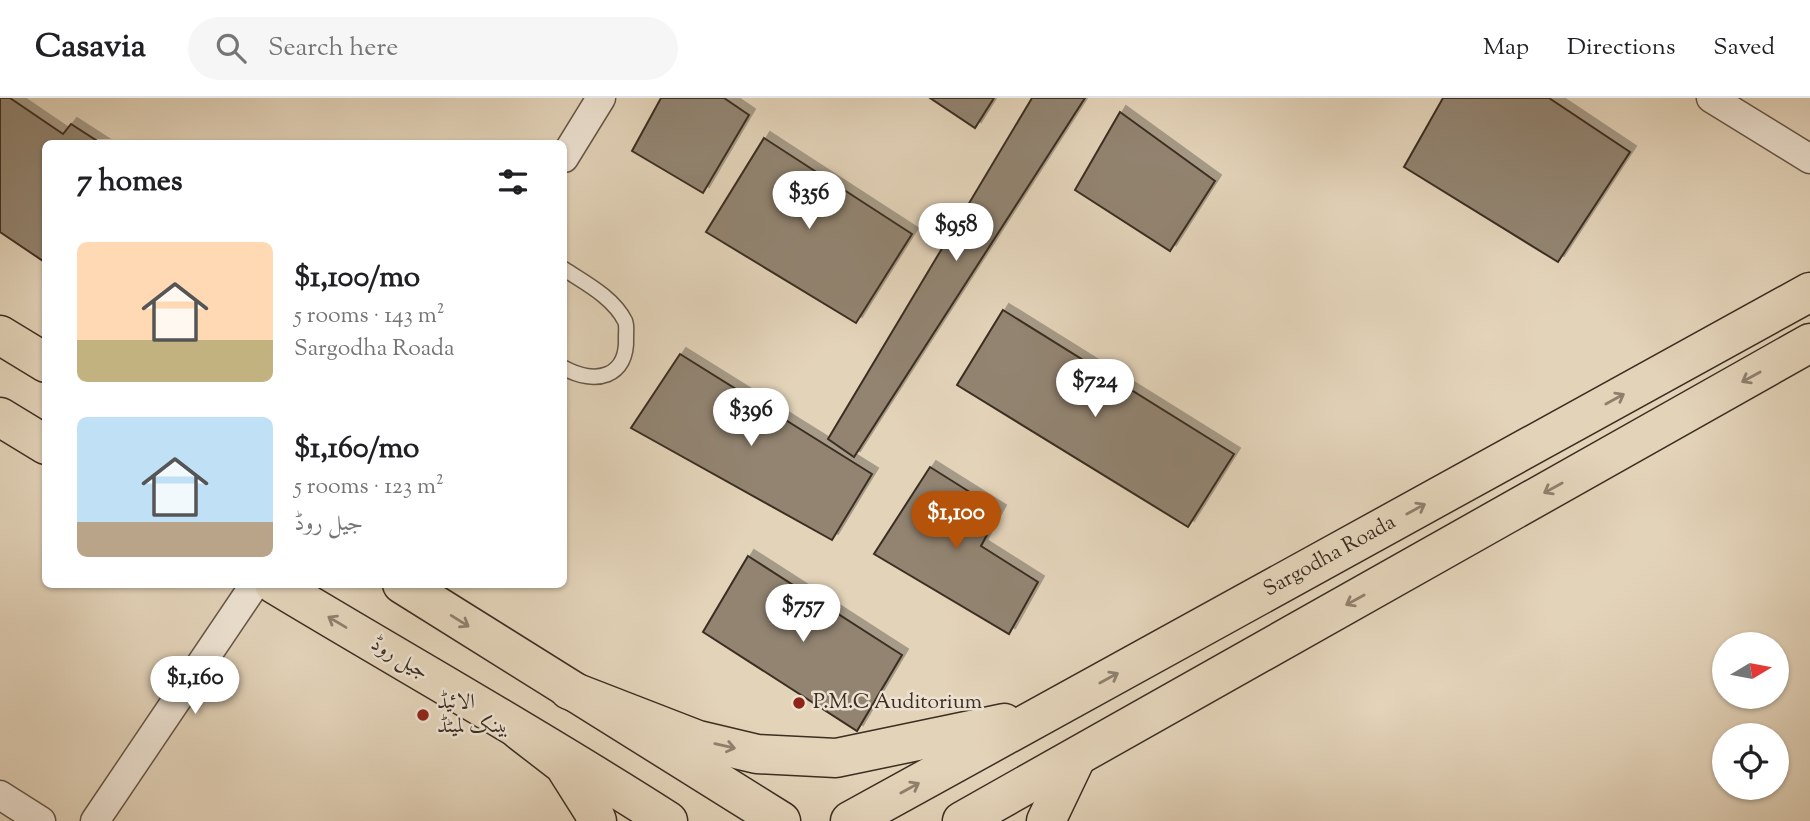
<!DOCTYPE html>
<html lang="en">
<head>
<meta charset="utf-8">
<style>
	:root { --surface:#fff; --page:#f6f6f6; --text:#202124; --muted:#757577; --line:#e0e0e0; --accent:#b45309 }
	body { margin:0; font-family:"Sorts Mill Goudy",Amiri,serif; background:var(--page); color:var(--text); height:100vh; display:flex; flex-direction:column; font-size:26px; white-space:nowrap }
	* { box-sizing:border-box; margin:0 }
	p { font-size:23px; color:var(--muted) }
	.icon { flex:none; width:38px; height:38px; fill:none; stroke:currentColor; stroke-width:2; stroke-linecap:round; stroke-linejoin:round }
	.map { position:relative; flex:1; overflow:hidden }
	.details { position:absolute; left:42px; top:42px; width:525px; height:448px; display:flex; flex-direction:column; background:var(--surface); border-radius:10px; box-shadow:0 2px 5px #0004 }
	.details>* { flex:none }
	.needle { width:46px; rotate:80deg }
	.controls { position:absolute; left:1712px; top:534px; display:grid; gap:14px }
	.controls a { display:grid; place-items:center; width:77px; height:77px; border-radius:50%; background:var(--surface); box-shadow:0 2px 5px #0004; font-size:35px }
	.price { position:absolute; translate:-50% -60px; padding:0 16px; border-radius:24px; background:#fff; color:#222; font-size:23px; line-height:46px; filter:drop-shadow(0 2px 4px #0008) }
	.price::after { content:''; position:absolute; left:50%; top:42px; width:21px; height:16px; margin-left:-10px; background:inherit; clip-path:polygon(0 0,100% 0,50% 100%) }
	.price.on { background:var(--accent); color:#fff }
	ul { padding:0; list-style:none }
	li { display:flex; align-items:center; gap:21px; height:175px; padding:0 35px }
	li span { display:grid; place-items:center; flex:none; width:196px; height:140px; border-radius:10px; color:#555 }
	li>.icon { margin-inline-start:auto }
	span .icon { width:84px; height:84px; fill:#fffc; stroke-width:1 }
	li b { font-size:30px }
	h2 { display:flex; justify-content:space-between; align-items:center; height:84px; padding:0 35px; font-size:30px }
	header { display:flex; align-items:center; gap:42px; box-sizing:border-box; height:98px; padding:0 35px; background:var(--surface); border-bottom:2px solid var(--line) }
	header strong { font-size:33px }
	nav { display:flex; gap:38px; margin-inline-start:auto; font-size:24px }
	.search { width:490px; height:63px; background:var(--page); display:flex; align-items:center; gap:18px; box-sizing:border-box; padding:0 24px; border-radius:38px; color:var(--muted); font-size:26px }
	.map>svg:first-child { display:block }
</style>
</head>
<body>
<header>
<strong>Casavia</strong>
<div class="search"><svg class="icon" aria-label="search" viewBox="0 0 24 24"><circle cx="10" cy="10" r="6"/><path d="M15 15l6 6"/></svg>Search here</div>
<nav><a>Map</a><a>Directions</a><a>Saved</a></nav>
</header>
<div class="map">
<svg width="1810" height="723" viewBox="0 0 1810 723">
	<defs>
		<filter id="shadow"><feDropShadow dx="6" dy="-6" stdDeviation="0" flood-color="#0004"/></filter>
	</defs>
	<rect width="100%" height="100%" fill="#e3d3b9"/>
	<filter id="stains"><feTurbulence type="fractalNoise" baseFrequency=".00286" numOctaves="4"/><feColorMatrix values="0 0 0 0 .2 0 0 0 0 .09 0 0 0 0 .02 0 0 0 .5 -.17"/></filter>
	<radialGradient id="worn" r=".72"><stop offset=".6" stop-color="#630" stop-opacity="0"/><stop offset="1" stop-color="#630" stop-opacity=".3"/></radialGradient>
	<path fill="#928471" stroke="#3b2e22" stroke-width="2" filter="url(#shadow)" d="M0,0H10L63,36L71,26L102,46H46V165L0,134Z
		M661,0H724L749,17L703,95L632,53Z
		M930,0H994L975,30Z
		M1032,0H1085L854,359L828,341Z
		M1443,0H1549L1630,54L1558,164L1404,69Z
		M1120,14L1215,83L1170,153L1075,92Z
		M764,40L912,136L856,225L706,134Z
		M1003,212L1234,356L1188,429L957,287Z
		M680,256L872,376L832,442L631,330Z
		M930,369L1000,413L981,448L1038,484L1009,536L874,456Z
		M748,458L902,557L857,633L703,534Z"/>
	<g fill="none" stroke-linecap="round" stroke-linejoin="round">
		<defs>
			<path id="service" d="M564,171C585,185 613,199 625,223C627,227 626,234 626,239C628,280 595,287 564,270"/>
			<path id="minor" d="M1711,0L1810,61
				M564,60L601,0
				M0,697L41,723
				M95,723L255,486"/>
			<path id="primary" d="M0,237L46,265
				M0,319L46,347
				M274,486C405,565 539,640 668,723
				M402,486L781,723"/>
			<g id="trunk">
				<path d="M569,592L698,642L757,656L836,660L1004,625"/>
				<path d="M520,633L564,667L593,713L597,723"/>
				<path id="s1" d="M850,723L1810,194"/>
				<path d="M962,723L1810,245"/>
				<path d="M1046,723L1076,660"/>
			</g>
		</defs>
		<use href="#service" stroke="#655748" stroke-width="17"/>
		<use href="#minor" stroke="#655748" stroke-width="31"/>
		<use href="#primary" stroke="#3b2e22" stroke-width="41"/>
		<use href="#trunk" stroke="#3b2e22" stroke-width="41"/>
		<use href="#service" stroke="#ede2d2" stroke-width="14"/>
		<use href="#minor" stroke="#ede2d2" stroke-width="28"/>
		<use href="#primary" stroke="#e3d3b9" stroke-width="38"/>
		<use href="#trunk" stroke="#e3d3b9" stroke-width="38"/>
	</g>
	<defs><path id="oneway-shaft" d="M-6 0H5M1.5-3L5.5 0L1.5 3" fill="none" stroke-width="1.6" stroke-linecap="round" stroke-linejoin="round" transform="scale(1.75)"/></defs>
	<g stroke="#8f806e">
		<use href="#oneway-shaft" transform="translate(1751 279) rotate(151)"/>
		<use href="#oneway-shaft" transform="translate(1615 301) rotate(-29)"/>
		<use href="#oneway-shaft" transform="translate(1553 390) rotate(151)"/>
		<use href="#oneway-shaft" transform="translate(1416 411) rotate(-29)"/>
		<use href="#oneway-shaft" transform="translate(1355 502) rotate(151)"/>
		<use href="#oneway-shaft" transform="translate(460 523) rotate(32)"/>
		<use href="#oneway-shaft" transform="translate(337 524) rotate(-149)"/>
		<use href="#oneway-shaft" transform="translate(1109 580) rotate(-29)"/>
		<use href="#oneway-shaft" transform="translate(725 648) rotate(13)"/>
		<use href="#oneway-shaft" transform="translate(910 690) rotate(-29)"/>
	</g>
	<g fill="#8f2418" stroke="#ede2d2" stroke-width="2.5">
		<circle cx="799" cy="605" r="7"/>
		<circle cx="423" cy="617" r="7"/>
	</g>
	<g text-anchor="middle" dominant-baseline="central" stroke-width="5" stroke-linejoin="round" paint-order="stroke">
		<g font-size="21" fill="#3b2e22" stroke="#ede2d2">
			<text stroke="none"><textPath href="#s1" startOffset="548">Sargodha Roada</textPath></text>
			<text transform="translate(399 561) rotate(31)">جیل روڈ</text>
		</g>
		<g font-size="21" fill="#3b2e22" stroke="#ede2d2" text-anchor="start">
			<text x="437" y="605">الائیڈ<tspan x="437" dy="24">بینک لمیٹڈ</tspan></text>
			<text x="813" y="605">P.M.C Auditorium</text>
		</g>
	</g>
	<rect width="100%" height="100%" filter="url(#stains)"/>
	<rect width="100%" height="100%" fill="url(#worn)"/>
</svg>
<div class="controls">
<a><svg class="needle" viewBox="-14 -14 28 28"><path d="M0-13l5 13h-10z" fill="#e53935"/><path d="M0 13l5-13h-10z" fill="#757577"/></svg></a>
<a><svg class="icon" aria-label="locate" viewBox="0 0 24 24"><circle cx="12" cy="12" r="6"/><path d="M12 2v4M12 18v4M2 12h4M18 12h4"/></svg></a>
</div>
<b class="price" style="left:809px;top:133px">$356</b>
<b class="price" style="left:956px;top:165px">$958</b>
<b class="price" style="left:1095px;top:321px">$724</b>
<b class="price" style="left:751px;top:350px">$396</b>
<b class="price on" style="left:956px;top:453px">$1,100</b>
<b class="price" style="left:803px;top:546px">$757</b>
<b class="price" style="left:195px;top:618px">$1,160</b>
<section class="details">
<h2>7 homes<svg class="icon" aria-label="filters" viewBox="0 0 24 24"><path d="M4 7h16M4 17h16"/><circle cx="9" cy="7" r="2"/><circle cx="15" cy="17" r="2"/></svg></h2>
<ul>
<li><span style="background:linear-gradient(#ffd9b3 70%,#c2b280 0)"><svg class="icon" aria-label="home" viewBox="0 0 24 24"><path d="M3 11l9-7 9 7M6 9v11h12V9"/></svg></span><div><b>$1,100/mo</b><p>5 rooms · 143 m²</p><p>Sargodha Roada</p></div></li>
<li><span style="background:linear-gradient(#bfe0f5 75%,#b9a48a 0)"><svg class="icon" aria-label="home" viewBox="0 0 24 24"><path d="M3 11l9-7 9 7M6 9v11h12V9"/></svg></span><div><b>$1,160/mo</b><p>5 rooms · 123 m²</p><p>جیل روڈ</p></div></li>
</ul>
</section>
</div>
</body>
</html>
